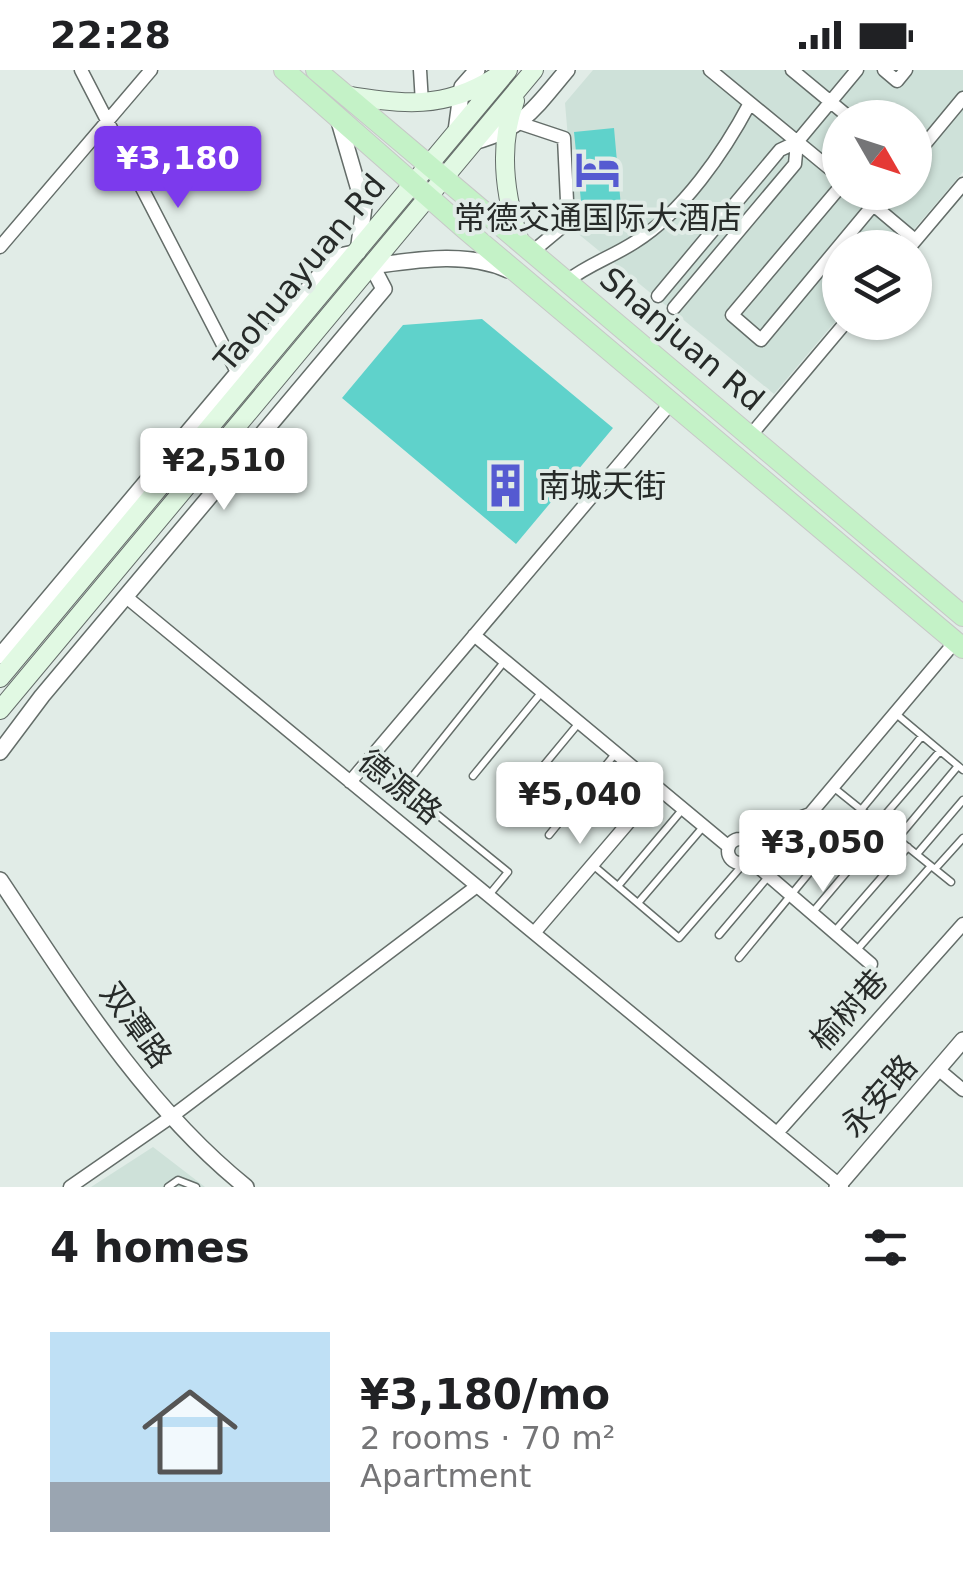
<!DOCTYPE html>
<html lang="en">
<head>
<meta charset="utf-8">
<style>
	:root { --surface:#fff; --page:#f6f6f6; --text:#202124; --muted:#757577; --accent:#7c3aed }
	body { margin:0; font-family:"DejaVu Sans","Noto Sans SC",sans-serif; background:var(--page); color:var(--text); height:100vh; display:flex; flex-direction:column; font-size:38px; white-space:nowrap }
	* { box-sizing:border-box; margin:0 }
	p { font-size:32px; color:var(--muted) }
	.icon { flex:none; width:55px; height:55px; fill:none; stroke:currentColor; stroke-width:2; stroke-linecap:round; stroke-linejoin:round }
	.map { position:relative; height:1117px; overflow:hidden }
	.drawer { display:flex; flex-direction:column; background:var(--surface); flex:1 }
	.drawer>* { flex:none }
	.needle { width:65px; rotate:129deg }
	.buttons { position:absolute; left:822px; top:30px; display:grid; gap:20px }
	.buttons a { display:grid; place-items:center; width:110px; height:110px; border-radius:50%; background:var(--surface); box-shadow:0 2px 8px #0004; font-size:50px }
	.price { position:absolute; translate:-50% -85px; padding:0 22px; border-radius:10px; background:#fff; color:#222; font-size:32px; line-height:65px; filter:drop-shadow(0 2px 5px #0008) }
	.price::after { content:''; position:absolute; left:50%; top:60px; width:30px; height:22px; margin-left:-15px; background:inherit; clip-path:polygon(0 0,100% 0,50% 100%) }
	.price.current { background:var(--accent); color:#fff }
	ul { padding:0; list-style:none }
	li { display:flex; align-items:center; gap:30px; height:250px; padding:0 50px }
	li span { display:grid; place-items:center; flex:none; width:280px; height:200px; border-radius:0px; color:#555 }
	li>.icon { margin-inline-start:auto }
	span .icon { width:120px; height:120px; fill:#fffc; stroke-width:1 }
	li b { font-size:42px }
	h2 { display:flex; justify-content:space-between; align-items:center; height:120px; padding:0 50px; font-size:42px }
	.status { display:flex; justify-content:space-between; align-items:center; height:70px; padding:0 50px; background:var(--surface); direction:ltr }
	.status svg { height:28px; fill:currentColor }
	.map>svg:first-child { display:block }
</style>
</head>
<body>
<div class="status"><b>22:28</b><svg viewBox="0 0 49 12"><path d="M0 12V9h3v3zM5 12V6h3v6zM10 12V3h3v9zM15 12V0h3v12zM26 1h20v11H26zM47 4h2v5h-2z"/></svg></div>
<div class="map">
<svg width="963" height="1117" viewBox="0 0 963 1117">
	<rect width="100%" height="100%" fill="#e1ece7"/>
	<path fill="#cee1d9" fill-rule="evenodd" d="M593,0H963V102L899,177L840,178V246L774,324L576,162L565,33ZM840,48H915V122H840Z
		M153,1077L205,1117H91Z"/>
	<path fill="#5fd2cb" d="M614,58L621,137L582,141L574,62Z
		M482,249L613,358L516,474L342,328L403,255Z"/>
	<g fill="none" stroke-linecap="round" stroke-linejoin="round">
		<defs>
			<path id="service" d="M895,643L963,700
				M473,706L541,623
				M833,717L951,812
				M511,735L578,654
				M878,753L940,681
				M549,765L615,684
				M897,769L958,696
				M917,784L963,730
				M594,796L679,868L746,791
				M935,799L963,768
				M618,816L682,740
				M489,825L508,802L413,725L412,707L504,592
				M638,833L703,757
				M812,843L884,758
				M834,862L908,777
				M719,865L768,807
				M856,881L931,796
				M739,888L922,666
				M168,1117L178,1110L196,1117"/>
			<path id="minor" d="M81,0L237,302
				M420,0L422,33
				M710,0L840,107
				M792,0L850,48
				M884,0L897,11L906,0
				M522,54L564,68L568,152L532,182
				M915,86L963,28
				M840,117L732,245L761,270L884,122
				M858,122L915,170
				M0,177L151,0
				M909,178L963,114
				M567,211C589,194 612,187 635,172C683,142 724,82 750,33
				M658,226L780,80L797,72
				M674,238L795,94L797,72L857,0
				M750,366L846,252
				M125,526L842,1117
				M474,565L729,777
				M350,712L671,333
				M741,769L810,744L955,572
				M728 781a12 12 0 1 1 24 0a12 12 0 1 1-24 0Z
				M749,789L871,894
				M534,863L658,718
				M938,999L963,1020
				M777,1063L963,854
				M70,1117L171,1047L477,816"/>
			<path id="tertiary" d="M456,61L462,17L477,0
				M473,72C523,59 535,38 567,0
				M0,586L335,187L358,182L364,137L338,48
				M0,682L42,626L384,219L372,196C416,190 466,181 508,200
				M0,810C72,918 144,1035 246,1117
				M837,1117L963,970"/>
			<path id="secondary" d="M346,25C401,35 445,39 494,8
				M515,31C498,76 505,127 520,172
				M0,608L508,0
				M0,640L534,0"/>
			<path id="primary" d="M284,0L465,159L963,578
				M316,0L963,546"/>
		</defs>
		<use href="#service" stroke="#646d69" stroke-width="9"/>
		<use href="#minor" stroke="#646d69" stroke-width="15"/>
		<use href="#tertiary" stroke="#646d69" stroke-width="18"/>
		<use href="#secondary" stroke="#646d69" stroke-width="20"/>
		<use href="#primary" stroke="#c7c8c7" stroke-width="22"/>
		<use href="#service" stroke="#fff" stroke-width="6"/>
		<use href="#minor" stroke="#fff" stroke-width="12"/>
		<use href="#tertiary" stroke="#fff" stroke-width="15"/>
		<use href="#secondary" stroke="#e1f9e3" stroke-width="18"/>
		<use href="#primary" stroke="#c4f2c7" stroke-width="20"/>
	</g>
	<defs>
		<symbol id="hotel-bare" viewBox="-9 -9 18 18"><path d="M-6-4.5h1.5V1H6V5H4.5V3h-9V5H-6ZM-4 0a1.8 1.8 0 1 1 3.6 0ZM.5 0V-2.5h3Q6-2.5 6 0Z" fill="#555ad1" stroke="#e1ece7" stroke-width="2.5" paint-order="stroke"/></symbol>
		<symbol id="building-bare" viewBox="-9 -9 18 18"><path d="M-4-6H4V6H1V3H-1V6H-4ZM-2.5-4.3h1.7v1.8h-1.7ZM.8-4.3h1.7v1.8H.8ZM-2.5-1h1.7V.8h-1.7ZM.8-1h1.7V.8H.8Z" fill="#555ad1" stroke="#e1ece7" stroke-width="2.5" paint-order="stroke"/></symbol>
	</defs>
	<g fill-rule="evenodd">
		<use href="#hotel-bare" x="566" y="68" width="63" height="63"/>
		<use href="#building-bare" x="474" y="384" width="63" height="63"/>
	</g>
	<g text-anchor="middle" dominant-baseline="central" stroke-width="8" stroke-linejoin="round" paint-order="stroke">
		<g font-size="32" fill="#272b29" stroke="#e1ece7">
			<text x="598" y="148">常德交通国际大酒店</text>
			<text x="538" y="416" text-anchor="start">南城天街</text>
		</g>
		<g font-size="32" fill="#272b29" stroke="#e1ece7">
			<text transform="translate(300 203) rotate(-50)">Taohuayuan Rd</text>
			<text transform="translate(682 269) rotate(40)">Shanjuan Rd</text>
			<text transform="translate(400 717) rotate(39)">德源路</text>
			<text transform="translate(849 940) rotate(-48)">榆树巷</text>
			<text transform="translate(136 955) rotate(54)">双潭路</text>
			<text transform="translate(879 1026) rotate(-49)">永安路</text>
		</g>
	</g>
</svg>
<div class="buttons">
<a><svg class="needle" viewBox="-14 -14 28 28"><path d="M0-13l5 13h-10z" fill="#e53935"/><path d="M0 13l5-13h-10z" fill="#757577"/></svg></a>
<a><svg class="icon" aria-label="layers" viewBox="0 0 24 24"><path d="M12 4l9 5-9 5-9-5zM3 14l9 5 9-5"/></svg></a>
</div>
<b class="price current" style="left:178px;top:141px">¥3,180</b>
<b class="price" style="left:224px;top:443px">¥2,510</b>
<b class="price" style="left:580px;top:777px">¥5,040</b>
<b class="price" style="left:823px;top:825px">¥3,050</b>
</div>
<section class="drawer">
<h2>4 homes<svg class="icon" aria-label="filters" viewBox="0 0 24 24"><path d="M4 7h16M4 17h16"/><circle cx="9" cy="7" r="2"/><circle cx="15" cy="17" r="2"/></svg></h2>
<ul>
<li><span style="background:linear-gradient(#bfe0f5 75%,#9aa5b1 0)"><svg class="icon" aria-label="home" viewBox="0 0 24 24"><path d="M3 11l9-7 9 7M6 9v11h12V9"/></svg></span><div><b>¥3,180/mo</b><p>2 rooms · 70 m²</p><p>Apartment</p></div></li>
</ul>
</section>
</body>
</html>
